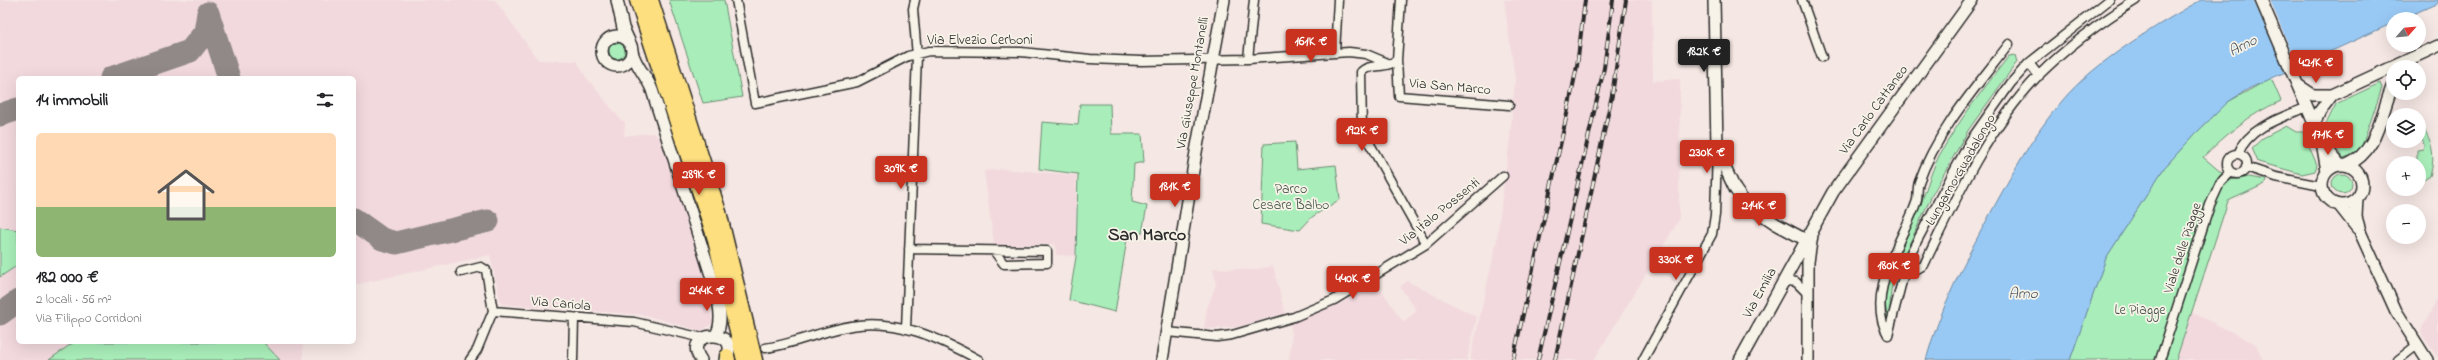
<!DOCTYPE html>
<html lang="it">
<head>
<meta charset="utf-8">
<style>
	:root { --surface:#fff; --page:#f6f6f6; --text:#202124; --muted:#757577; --accent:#c8321e }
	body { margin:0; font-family:"Indie Flower",sans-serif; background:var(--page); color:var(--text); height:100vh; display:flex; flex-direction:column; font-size:15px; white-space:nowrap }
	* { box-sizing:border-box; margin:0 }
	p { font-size:13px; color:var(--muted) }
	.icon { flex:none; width:22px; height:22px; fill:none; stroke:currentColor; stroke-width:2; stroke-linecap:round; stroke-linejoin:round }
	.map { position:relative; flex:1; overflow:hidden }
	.sheet { position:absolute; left:16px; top:76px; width:340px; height:268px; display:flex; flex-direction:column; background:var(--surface); border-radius:6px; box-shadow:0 4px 16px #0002 }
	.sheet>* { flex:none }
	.needle { width:26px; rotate:63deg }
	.buttons { position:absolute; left:2386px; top:12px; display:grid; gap:8px }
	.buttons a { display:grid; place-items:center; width:40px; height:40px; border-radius:50%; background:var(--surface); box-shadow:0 4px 16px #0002; font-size:20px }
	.price { position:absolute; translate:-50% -34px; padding:0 9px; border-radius:4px; background:var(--accent); color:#fff; font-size:13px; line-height:26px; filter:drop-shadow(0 1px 2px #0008) }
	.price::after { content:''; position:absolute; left:50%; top:24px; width:12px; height:9px; margin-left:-6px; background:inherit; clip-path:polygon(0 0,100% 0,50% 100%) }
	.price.active { background:#222; color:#fff }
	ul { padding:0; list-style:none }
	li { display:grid; align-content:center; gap:8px; height:212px; padding:0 20px }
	li span { display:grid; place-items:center; height:124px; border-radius:6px; color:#555 }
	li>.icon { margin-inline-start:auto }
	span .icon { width:72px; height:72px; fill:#fffc; stroke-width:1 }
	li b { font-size:17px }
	h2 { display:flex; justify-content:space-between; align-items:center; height:48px; padding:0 20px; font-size:17px }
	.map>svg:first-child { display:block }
</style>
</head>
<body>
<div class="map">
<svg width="2438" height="360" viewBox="0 0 2438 360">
	<rect width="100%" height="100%" fill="#f5e7e3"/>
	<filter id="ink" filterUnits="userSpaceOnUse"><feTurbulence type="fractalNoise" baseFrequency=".025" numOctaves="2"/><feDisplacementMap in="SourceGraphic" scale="8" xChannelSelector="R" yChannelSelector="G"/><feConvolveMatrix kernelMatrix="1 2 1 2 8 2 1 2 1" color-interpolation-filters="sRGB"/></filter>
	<g filter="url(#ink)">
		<path fill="#f2d9de" d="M0,0H495L538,60L577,61L586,77L621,120L625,122L624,136L649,133L655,134L660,139L705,279L713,323L701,331L645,315L501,304L490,255L354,285V78H18V342H303V360H0Z
			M1504,0H1652L1653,81L1680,79L1679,220L1594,360H1470L1496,245L1510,138L1515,79Z
			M1003,169L1076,175V256L1056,255L1055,244L994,245L984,171Z
			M1273,266L1285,313L1237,327L1204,329L1207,308L1216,285L1213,268L1253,270Z
			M1407,281L1477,317L1467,360H1289L1292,333L1290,323L1338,305L1376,282L1403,322L1417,311L1400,287Z
			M2438,298V358L2420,332Z
			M2191,312L2256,344L2263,360H2176Z"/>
		<path fill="#a9eeba" stroke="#6a8c72" d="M669,0H724L742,97L703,103Z
			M609 51a8 8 0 1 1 16 0a8 8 0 1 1-16 0Z
			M2015,55L2017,62L1969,129L1932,195L1896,273L1891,290L1889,322C1876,286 1902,242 1918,210C1926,192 1930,174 1939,156C1959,120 1984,88 2009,56Z
			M2271,78L2281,101C2249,114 2227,134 2203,157L2230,180L2249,177L2266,180L2265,184L2228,201L2176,360H2070L2106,258L2164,168L2195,134L2228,102Z
			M2380,83L2382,88L2362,146L2356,154L2343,158L2326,124L2336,104Z
			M1080,104H1110L1111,134H1142L1144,162L1134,164L1132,202L1147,206L1142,233H1128L1115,312L1069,300L1076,257L1078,174L1039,169L1042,122L1078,125Z
			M2419,122C2432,138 2436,156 2430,176L2424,180L2419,176V163H2417V150L2423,149L2424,145L2422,138L2419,139Z
			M2286,126L2296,132H2303L2317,165L2315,171L2302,174L2258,162L2252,148L2263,138Z
			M1295,142L1297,169L1336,165L1340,199L1312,217L1300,230L1261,224L1264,144Z
			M2332 184a10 10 0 1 1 20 0a10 10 0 1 1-20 0Z
			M0,227L18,230V265L0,277Z
			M74,342H263L280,360H49Z"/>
		<path fill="#98c9f4" stroke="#6c8aa4" d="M2201,0H2438V3L2402,19H2393V23L2248,89L2228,102L2195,134L2164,168L2106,258L2070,360H1926C1940,309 1964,262 1989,216C2011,176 2032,136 2062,101C2094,62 2157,25 2201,0Z"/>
		<path fill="#f5e7e3" d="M2253,0H2270L2298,68L2286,73Z"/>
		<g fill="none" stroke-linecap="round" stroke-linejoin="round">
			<path stroke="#908987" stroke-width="23" d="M208,13L229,78
				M111,78L190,51L205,32L208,13
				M0,115L18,109
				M354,219L382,239L396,243L488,221
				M0,314L18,301"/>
			<defs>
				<path id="street" d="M736,0L755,103L857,82L908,56L929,51L1021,52L1090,59L1141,61L1248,59L1349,52L1366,54L1390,64L1397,60
					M1401,0L1397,60L1399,96L1509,105
					M1802,0L1822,57
					M1335,52L1338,0
					M1248,59L1254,0
					M2029,63L2039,76
					M1390,64C1380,68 1368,64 1361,72L1362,130L1426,244
					M2238,154C2248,129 2277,119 2300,110
					M2227 164a10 10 0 1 1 20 0a10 10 0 1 1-20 0Z
					M2246,167L2276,177L2321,186
					M909,249L1047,251V263L1004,264L994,251
					M1907,265L1917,269L1924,265C1955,200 1987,129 2038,76C2066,48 2102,21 2136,0
					M461,272L481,267L486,270L493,311
					M1782,285L1788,281L1796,282L1808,294
					M906,329L917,56L913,9L915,0
					M1167,332L1217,337L1232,335L1294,317L1334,300L1426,244L1503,176
					M1888,335L1908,258L1970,141L2011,83L2029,63L2109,0
					M1888,335C1867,300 1894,253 1909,220C1912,213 1915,207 1917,200C1918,194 1917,188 1919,182C1937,131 1977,86 2009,44
					M765,348C794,344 821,331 851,326C897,318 939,338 979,360
					M470,360L477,350L493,311L634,322L703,338
					M573,360L574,318
					M1643,360L1712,234L1715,215L1717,151
					M2160,360L2210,205L2220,183L2231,172
					M2398,360L2417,345"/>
				<path id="secondary" d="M617,0L623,28L629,41
					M1714,0L1717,146L1726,170L1735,189L1745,203L1776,224L1806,240
					M2261,0L2322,142L2327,171
					M602 51a15 15 0 1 1 30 0a15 15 0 1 1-30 0Z
					M632,51C635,66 647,76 652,90L710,272C715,290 726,317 716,335
					M2298,85L2313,95H2332L2438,46
					M2314,124L2320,111L2332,95
					M2322,143L2340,165
					M2322 185a20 20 0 1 1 40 0a20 20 0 1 1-40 0Z
					M2347,165C2379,151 2380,114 2393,85
					M2357,198L2356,217L2361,234L2396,311L2427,360
					M2339,205L2357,228
					M701,360C679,329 746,327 725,360
					M1162,360L1196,152L1224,0
					M1740,360L1833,192L1972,0
					M1808,360V262L1812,235"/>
				<path id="highway" d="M637,0L714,236L744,360
					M651,0L719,212L755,360
					M727,356L728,360"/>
			</defs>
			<use href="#street" stroke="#2b2b2b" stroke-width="11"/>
			<use href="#secondary" stroke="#2b2b2b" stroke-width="14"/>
			<use href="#highway" stroke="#2b2b2b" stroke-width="17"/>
			<use href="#street" stroke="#f7f3e8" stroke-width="8"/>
			<use href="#secondary" stroke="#f7f3e8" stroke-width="11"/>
			<use href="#highway" stroke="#fddf80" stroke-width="14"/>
			<defs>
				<path id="rail" d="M1513,360L1569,105L1577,66L1585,0
					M1538,360L1604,68L1613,0
					M1555,360L1612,95L1626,0"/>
			</defs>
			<use href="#rail" stroke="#2b2b2b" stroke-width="4"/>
			<use href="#rail" stroke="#f7f3e8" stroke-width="2.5" stroke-dasharray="8" stroke-linecap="butt"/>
		</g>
	</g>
	<g text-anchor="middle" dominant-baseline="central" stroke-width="3.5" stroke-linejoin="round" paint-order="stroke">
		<g font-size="14" fill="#2b2b2b" stroke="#f7f3e8">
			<text x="980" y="40">Via Elvezio Cerboni</text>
			<text transform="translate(1193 83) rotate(-80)">Via Giuseppe Montanelli</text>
			<text transform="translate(1450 87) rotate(5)">Via San Marco</text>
			<text transform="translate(1874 110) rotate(-54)">Via Carlo Cattaneo</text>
			<text transform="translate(1961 170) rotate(-60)">Lungarno Guadalongo</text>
			<text transform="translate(1440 212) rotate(-39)">Via Italo Possenti</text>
			<text transform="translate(2183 248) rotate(-72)">Viale delle Piagge</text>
			<text transform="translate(1760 293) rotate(-61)">Via Emilia</text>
			<text transform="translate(561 304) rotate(5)">Via Cariola</text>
		</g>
		<g font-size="14" fill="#445248" stroke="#f7f3e8">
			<text x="1291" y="189">Parco<tspan x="1291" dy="16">Cesare Balbo</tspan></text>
			<text x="2140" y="310">Le Piagge</text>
		</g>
		<g font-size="15" font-style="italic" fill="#46525d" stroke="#f7f3e8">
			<text transform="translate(2243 46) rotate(-27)">Arno</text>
			<text x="2023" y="294">Arno</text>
		</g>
		<g font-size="18" font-weight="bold" fill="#2b2b2b" stroke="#f7f3e8">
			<text x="1147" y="236">San Marco</text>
		</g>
	</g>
</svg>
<div class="buttons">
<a><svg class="needle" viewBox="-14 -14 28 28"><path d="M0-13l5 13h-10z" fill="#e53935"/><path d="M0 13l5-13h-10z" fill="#757577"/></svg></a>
<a><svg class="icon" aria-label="locate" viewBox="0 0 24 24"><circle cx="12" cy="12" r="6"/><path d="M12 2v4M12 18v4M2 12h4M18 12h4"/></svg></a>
<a><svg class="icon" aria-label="layers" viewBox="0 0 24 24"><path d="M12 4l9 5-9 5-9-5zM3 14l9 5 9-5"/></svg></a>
<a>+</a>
<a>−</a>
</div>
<b class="price" style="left:1311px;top:63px">161K €</b>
<b class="price active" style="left:1704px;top:73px">182K €</b>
<b class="price" style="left:2316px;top:84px">421K €</b>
<b class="price" style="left:1362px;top:152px">192K €</b>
<b class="price" style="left:2328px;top:156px">171K €</b>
<b class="price" style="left:1707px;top:174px">230K €</b>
<b class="price" style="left:901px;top:190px">309K €</b>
<b class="price" style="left:699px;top:196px">289K €</b>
<b class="price" style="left:1175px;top:208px">181K €</b>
<b class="price" style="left:1759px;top:227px">214K €</b>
<b class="price" style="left:1676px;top:281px">330K €</b>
<b class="price" style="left:1894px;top:287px">180K €</b>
<b class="price" style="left:1353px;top:300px">440K €</b>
<b class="price" style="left:707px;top:312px">244K €</b>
<section class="sheet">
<h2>14 immobili<svg class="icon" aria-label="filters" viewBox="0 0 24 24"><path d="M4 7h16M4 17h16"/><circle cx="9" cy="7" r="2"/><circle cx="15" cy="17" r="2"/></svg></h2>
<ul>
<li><span style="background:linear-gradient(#ffd9b3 60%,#8fb573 0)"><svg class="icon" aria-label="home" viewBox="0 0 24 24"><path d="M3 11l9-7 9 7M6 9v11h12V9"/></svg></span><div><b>182 000 €</b><p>2 locali · 56 m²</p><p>Via Filippo Corridoni</p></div></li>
</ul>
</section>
</div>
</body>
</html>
